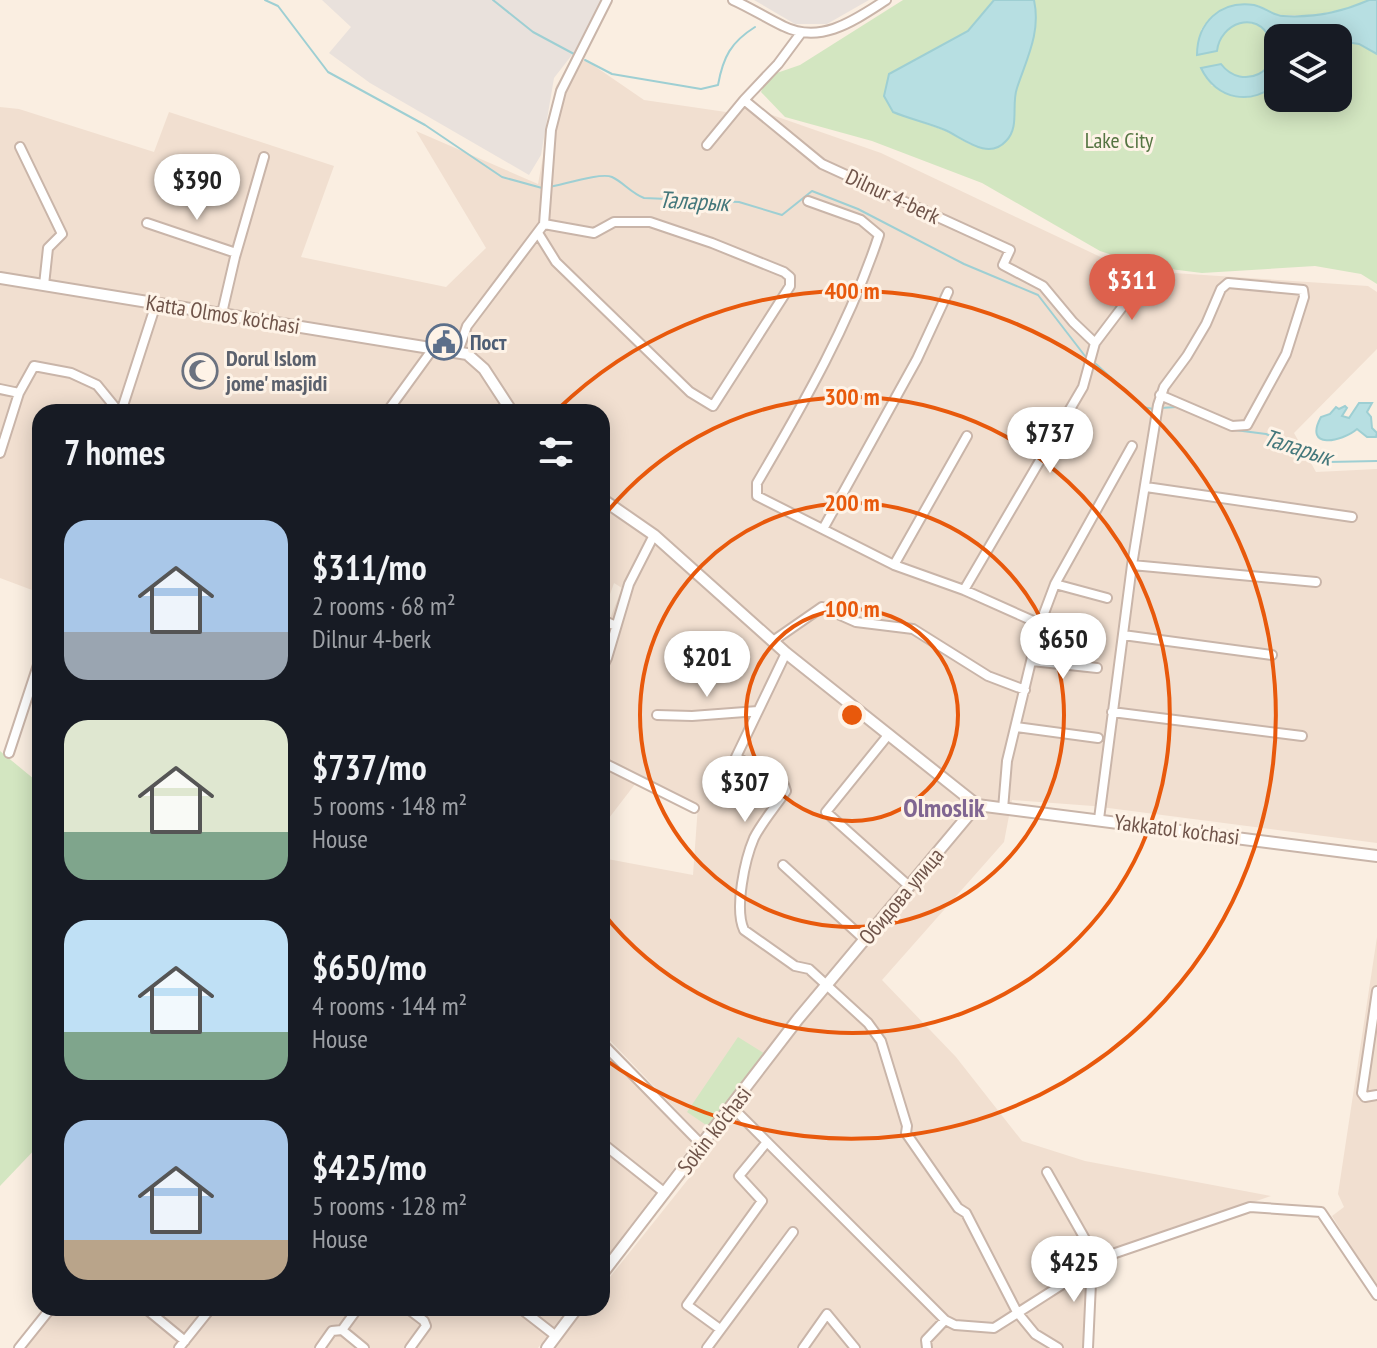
<!DOCTYPE html>
<html lang="en">
<head>
<meta charset="utf-8">
<style>
	:root { --surface:#171b24; --page:#20242c; --text:#f1f3f6; --muted:#9ea1a6; --accent:#dd614d }
	body { margin:0; font-family:"PT Sans Narrow",sans-serif; background:var(--page); color:var(--text); height:100vh; display:flex; flex-direction:column; font-size:30px; white-space:nowrap }
	* { box-sizing:border-box; margin:0 }
	p { font-size:26px; color:var(--muted) }
	.icon { flex:none; width:44px; height:44px; fill:none; stroke:currentColor; stroke-width:2; stroke-linecap:round; stroke-linejoin:round }
	.map { position:relative; flex:1; overflow:hidden }
	.drawer { position:absolute; left:32px; top:404px; width:578px; height:912px; display:flex; flex-direction:column; background:var(--surface); border-radius:24px; box-shadow:0 4px 20px #0003 }
	.drawer>* { flex:none }
	.controls { position:absolute; left:1264px; top:24px; display:grid; gap:16px }
	.controls a { display:grid; place-items:center; width:88px; height:88px; border-radius:16px; background:var(--surface); box-shadow:0 4px 20px #0003; font-size:40px }
	.price { position:absolute; translate:-50% -68px; padding:0 18px; border-radius:28px; background:#fff; color:#222; font-size:26px; line-height:52px; filter:drop-shadow(0 2px 4px #0008) }
	.price::after { content:''; position:absolute; left:50%; top:48px; width:24px; height:18px; margin-left:-12px; background:inherit; clip-path:polygon(0 0,100% 0,50% 100%) }
	.price.active { background:var(--accent); color:#fff }
	ul { padding:0; list-style:none }
	li { display:flex; align-items:center; gap:24px; height:200px; padding:0 32px }
	li span { display:grid; place-items:center; flex:none; width:224px; height:160px; border-radius:24px; color:#555 }
	li>.icon { margin-inline-start:auto }
	span .icon { width:96px; height:96px; fill:#fffc; stroke-width:1 }
	li b { font-size:34px }
	h2 { display:flex; justify-content:space-between; align-items:center; height:96px; padding:0 32px; font-size:34px }
	.map>svg:first-child { display:block }
</style>
</head>
<body>
<div class="map">
<svg width="1377" height="1348" viewBox="0 0 1377 1348">
	<rect width="100%" height="100%" fill="#faeee1"/>
	<path fill="#f1dfd0" d="M575,56L593,65L644,100L726,112L746,106L881,153L1128,270L1368,286L1377,292V349L1294,433L1316,472L1377,469V843L1093,806L1012,800L1004,842L882,980L956,1057L1022,1141L1085,1161L1271,1196L1088,1258L1085,1348H553L585,1308H602V1287L713,1148L602,1032V858L693,875L698,805L639,779L609,818L602,814V639L622,588L614,583L602,617V412H40V593L0,578V107L19,109L154,152L169,112L334,166L301,257L446,287L486,248L416,131L538,184L556,86Z
		M1377,937V1288L1332,1216L1344,1207L1338,1194Z
		M602,1048L697,1138L602,1263Z
		M47,1308H568L538,1348H16Z"/>
	<path fill="#e9e1dc" d="M322,0H601L586,37L554,78L541,155L529,175L370,83L329,53L351,27Z
		M754,0H869L827,24H795Z"/>
	<path fill="#d3e6c1" d="M903,0H994L968,31L889,74L893,112L946,131L971,145L1015,121C1015,112 1013,103 1015,94C1020,58 1043,42 1034,0H1369C1341,12 1313,17 1283,15C1274,15 1268,10 1260,6C1237,0 1213,9 1201,30L1217,51C1223,5 1282,20 1271,58C1269,66 1262,73 1254,76C1241,81 1230,74 1221,64L1202,69L1212,86L1270,90L1278,82V98H1338V41L1359,44L1377,54V284L1361,274L1315,266L1202,273L1146,266L1100,251L982,183L872,141L785,117L761,92L768,76L800,65Z
		M0,751L40,784V1144L0,1186Z
		M738,1037L765,1054L709,1127L687,1112Z"/>
	<path fill="#b7dfe2" stroke="#9ecfd3" stroke-width="2" d="M994,0H1034C1041,32 1027,58 1017,88C1011,105 1020,127 1006,141C988,161 963,138 945,130C928,123 910,119 893,112L884,96L889,74L968,31Z
		M1369,0H1377V54L1359,44L1338,41V38H1278V82C1253,107 1216,100 1201,68L1221,64C1242,92 1284,71 1270,39C1257,9 1220,23 1217,51L1197,55C1197,23 1220,0 1254,5C1264,7 1272,15 1283,16C1312,18 1342,12 1369,0Z
		M1359,403H1372L1367,412L1371,417L1372,428L1377,433L1376,437H1367L1357,429C1342,442 1303,450 1321,417L1330,414L1336,407L1339,409L1345,406L1347,408L1342,416L1349,418Z"/>
	<g fill="none" stroke-linecap="round" stroke-linejoin="round">
		<path stroke="#9ecfd3" stroke-width="2" d="M265,0L278,6L328,72L425,125L502,177L542,188
			M493,0L533,32L574,54
			M585,60L612,74L701,89L718,85C723,57 731,42 755,27
			M549,187C562,185 601,172 612,177C623,182 631,193 644,198L739,202L782,215L812,191L858,209L964,264L1038,295L1085,356
			M1096,364L1143,407L1153,409
			M1160,408L1177,407
			M1235,430L1266,434L1328,462L1377,461"/>
		<defs>
			<path id="minor" d="M733,0C751,8 766,18 783,26C821,45 855,20 886,0
				M801,33L778,64L744,100L822,164L1010,250L1003,265L1043,286L1073,322L1095,343
				M707,145L744,100
				M20,147L62,234L48,248L44,285
				M808,201L861,220L879,235C850,323 804,403 757,483V496L894,565L964,590L1040,624
				M147,223L236,253
				M538,233L556,262L690,392L713,406L790,286V277L784,272L712,243L650,222H614L594,233L544,224
				M222,313L235,257L264,157
				M458,352L467,326L544,224L551,130L561,91L607,0
				M0,389L19,393
				M121,412L156,304
				M387,412L432,350
				M0,453L19,393L34,366L71,373L97,385L119,412
				M1146,487L1352,517
				M823,529L917,359L948,292
				M894,565L967,436
				M1132,565L1316,582
				M1055,584L1107,598
				M964,590L1083,387L1095,343L1142,281
				M602,620L616,626
				M1123,635L1272,655
				M773,641L822,607L856,622L913,629L988,676L1025,690
				M786,653L736,757L784,785L786,791C776,806 762,822 754,838C745,859 734,909 744,930L795,966L809,969L868,1023L881,1041L907,1126L906,1133L958,1208L966,1213L1017,1312L1035,1334L1058,1348
				M1032,661L1097,668
				M602,668L607,658L629,584L654,535
				M1112,712L1302,736
				M657,715L692,716L758,711
				M1016,727L1098,738
				M889,734L826,812L909,886
				M9,753L40,659
				M602,762L694,808
				M1003,809L1007,761L1040,624L1055,584L1132,446
				M1099,819L1132,565L1158,405L1164,387L1187,356L1206,324L1221,289L1228,283L1303,290L1304,297L1286,354L1247,425L1232,426L1160,395
				M783,865L864,939
				M1377,991L1362,1093L1365,1097L1377,1095
				M602,1043L702,1145
				M732,1107L945,1320L955,1325L994,1328L1066,1282
				M602,1143L665,1193
				M1047,1172L1085,1239L1092,1261L1088,1348
				M1092,1261L1250,1207L1321,1212L1377,1295
				M145,1308L185,1341
				M358,1308L342,1330L364,1348
				M407,1308L424,1321L426,1326L410,1348
				M520,1308L556,1336
				M720,1329L687,1305L762,1201L739,1176L767,1142
				M19,1348L51,1308
				M179,1348L211,1308
				M320,1348L332,1331L342,1330
				M707,1348L793,1232
				M803,1348L827,1314L855,1348
				M927,1348L926,1340L945,1320"/>
			<path id="tertiary" d="M0,278L467,354L484,369L512,412
				M602,499L654,535L786,653L977,805
				M977,805L1377,856
				M602,1274L798,1019L977,805
				M547,1348L577,1308"/>
		</defs>
		<use href="#minor" stroke="#c9b5a9" stroke-width="12"/>
		<use href="#tertiary" stroke="#c9b5a9" stroke-width="14"/>
		<use href="#minor" stroke="#fff" stroke-width="8"/>
		<use href="#tertiary" stroke="#fff" stroke-width="10"/>
	</g>
	<g fill="none" stroke="#e8590c" stroke-width="4">
		<circle cx="852" cy="715" r="106"/>
		<circle cx="852" cy="715" r="212"/>
		<path d="M603 517A318 318 0 1 1 603 913"/>
		<path d="M557 410A424 424 0 1 1 603 1058"/>
	</g>
	<defs>
		<symbol id="civic-ring" viewBox="-11 -11 22 22"><circle r="9.5" fill="#fef3e7" stroke="#5c6f8a" stroke-width="1.5"/><path d="M-.6-6.5H3V-4.5H.6V-3L4-1V1h2V6H-6V1h2V-1L-.6-3ZM-1.2 2.5V6h2.4V2.5Z" fill="#5c6f8a"/></symbol>
		<symbol id="mosque-ring" viewBox="-11 -11 22 22"><circle r="9.5" fill="#fef3e7" stroke="#6b7280" stroke-width="1.5"/><path d="M3.5-4.9A6 6 0 1 0 3.5 4.9A5 5 0 1 1 3.5-4.9Z" fill="#6b7280"/></symbol>
	</defs>
	<g fill-rule="evenodd">
		<use href="#civic-ring" x="424" y="322" width="40" height="40"/>
		<use href="#mosque-ring" x="180" y="351" width="40" height="40"/>
	</g>
	<g text-anchor="middle" dominant-baseline="central" stroke-width="6" stroke-linejoin="round" paint-order="stroke">
		<g font-size="22" fill="#557542" stroke="#fef3e7">
			<text x="1119" y="140">Lake City</text>
		</g>
		<g font-size="22" fill="#6f544a" stroke="#fef3e7">
			<text transform="translate(893 196) rotate(25)">Dilnur 4-berk</text>
			<text transform="translate(223 314) rotate(9)">Katta Olmos ko'chasi</text>
			<text transform="translate(1177 829) rotate(7)">Yakkatol ko'chasi</text>
			<text transform="translate(901 896) rotate(-50)">Обидова улица</text>
			<text transform="translate(714 1130) rotate(-52)">Sokin ko'chasi</text>
		</g>
		<g font-size="22" font-weight="bold" fill="#4e5e75" stroke="#fef3e7" text-anchor="start">
			<text x="470" y="342">Пост</text>
		</g>
		<g font-size="22" font-weight="bold" fill="#5b616d" stroke="#fef3e7" text-anchor="start">
			<text x="226" y="358">Dorul Islom<tspan x="226" dy="25">jome' masjidi</tspan></text>
		</g>
		<g font-size="24" font-style="italic" fill="#43777b" stroke="#fef3e7">
			<text transform="translate(694 201) rotate(3)">Таларык</text>
			<text transform="translate(1298 447) rotate(18)">Таларык</text>
		</g>
		<g font-size="26" font-weight="bold" fill="#806692" stroke="#fef3e7">
			<text x="944" y="807">Olmoslik</text>
		</g>
	</g>
	<circle cx="852" cy="715" r="12" fill="#e8590c" stroke="#fef3e7" stroke-width="4"/>
	<g font-size="24" text-anchor="middle" font-weight="bold" fill="#e8590c" stroke="#fef3e7" stroke-width="6" stroke-linejoin="round" paint-order="stroke">
		<text x="852" y="299">400 m</text>
		<text x="852" y="405">300 m</text>
		<text x="852" y="511">200 m</text>
		<text x="852" y="617">100 m</text>
	</g>
</svg>
<div class="controls">
<a><svg class="icon" aria-label="layers" viewBox="0 0 24 24"><path d="M12 4l9 5-9 5-9-5zM3 14l9 5 9-5"/></svg></a>
</div>
<b class="price" style="left:197px;top:222px">$390</b>
<b class="price active" style="left:1132px;top:322px">$311</b>
<b class="price" style="left:1050px;top:475px">$737</b>
<b class="price" style="left:1063px;top:681px">$650</b>
<b class="price" style="left:707px;top:699px">$201</b>
<b class="price" style="left:745px;top:824px">$307</b>
<b class="price" style="left:1074px;top:1304px">$425</b>
<section class="drawer">
<h2>7 homes<svg class="icon" aria-label="filters" viewBox="0 0 24 24"><path d="M4 7h16M4 17h16"/><circle cx="9" cy="7" r="2"/><circle cx="15" cy="17" r="2"/></svg></h2>
<ul>
<li><span style="background:linear-gradient(#a9c7e8 70%,#9aa5b1 0)"><svg class="icon" aria-label="home" viewBox="0 0 24 24"><path d="M3 11l9-7 9 7M6 9v11h12V9"/></svg></span><div><b>$311/mo</b><p>2 rooms · 68 m²</p><p>Dilnur 4-berk</p></div></li>
<li><span style="background:linear-gradient(#dfe7d0 70%,#7fa58c 0)"><svg class="icon" aria-label="home" viewBox="0 0 24 24"><path d="M3 11l9-7 9 7M6 9v11h12V9"/></svg></span><div><b>$737/mo</b><p>5 rooms · 148 m²</p><p>House</p></div></li>
<li><span style="background:linear-gradient(#bfe0f5 70%,#7fa58c 0)"><svg class="icon" aria-label="home" viewBox="0 0 24 24"><path d="M3 11l9-7 9 7M6 9v11h12V9"/></svg></span><div><b>$650/mo</b><p>4 rooms · 144 m²</p><p>House</p></div></li>
<li><span style="background:linear-gradient(#a9c7e8 75%,#b9a48a 0)"><svg class="icon" aria-label="home" viewBox="0 0 24 24"><path d="M3 11l9-7 9 7M6 9v11h12V9"/></svg></span><div><b>$425/mo</b><p>5 rooms · 128 m²</p><p>House</p></div></li>
</ul>
</section>
</div>
</body>
</html>
